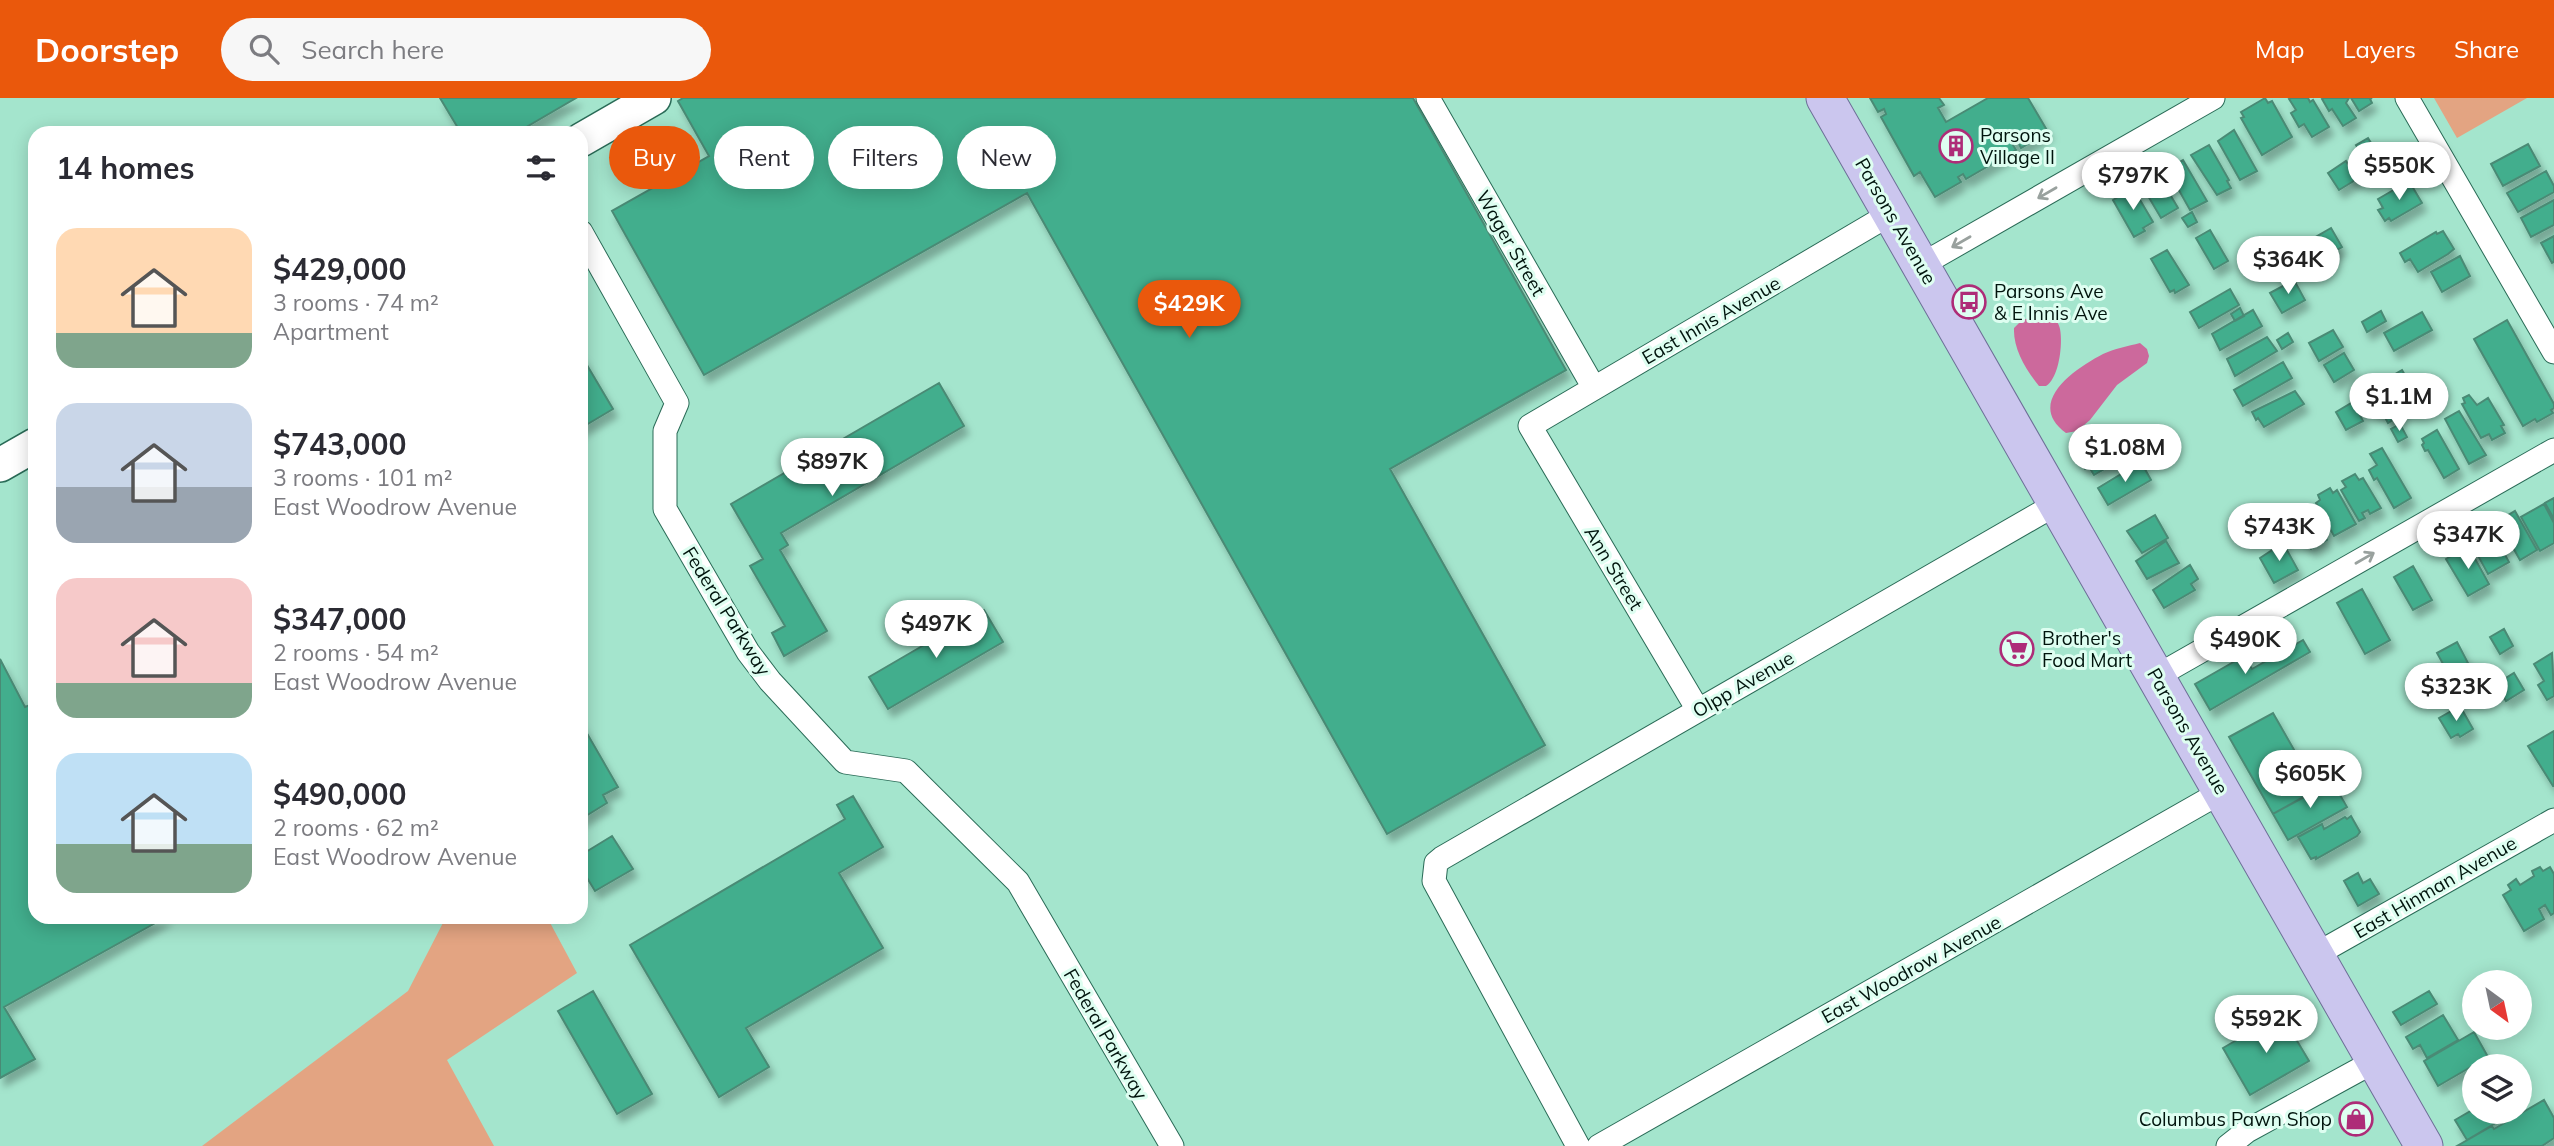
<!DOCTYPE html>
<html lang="en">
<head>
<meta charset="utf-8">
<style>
	:root { --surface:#fff; --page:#f7f7f7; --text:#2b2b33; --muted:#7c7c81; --accent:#ea580c }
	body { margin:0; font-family:Mulish,sans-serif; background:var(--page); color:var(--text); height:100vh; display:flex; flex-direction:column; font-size:26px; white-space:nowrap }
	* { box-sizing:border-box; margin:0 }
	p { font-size:23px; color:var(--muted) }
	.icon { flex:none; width:38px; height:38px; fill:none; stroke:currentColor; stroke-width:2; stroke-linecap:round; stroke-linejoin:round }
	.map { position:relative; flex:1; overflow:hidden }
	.side { position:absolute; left:28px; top:28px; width:560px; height:798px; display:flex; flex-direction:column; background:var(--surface); border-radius:21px; box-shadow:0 4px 18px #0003 }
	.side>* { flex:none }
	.top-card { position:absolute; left:609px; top:28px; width:665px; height:63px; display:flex; gap:14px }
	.needle { width:46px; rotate:147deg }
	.tools { position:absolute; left:2462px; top:872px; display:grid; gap:14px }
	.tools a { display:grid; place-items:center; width:70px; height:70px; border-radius:50%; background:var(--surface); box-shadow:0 4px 18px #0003; font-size:35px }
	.price { position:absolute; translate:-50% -60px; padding:0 16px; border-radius:24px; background:#fff; color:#222; font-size:23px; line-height:46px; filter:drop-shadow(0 2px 4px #0008) }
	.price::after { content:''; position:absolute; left:50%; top:42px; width:21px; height:16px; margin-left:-10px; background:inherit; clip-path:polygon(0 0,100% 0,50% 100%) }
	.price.current { background:var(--accent); color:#fff }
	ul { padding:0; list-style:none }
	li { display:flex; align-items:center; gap:21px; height:175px; padding:0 28px }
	li span { display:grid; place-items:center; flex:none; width:196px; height:140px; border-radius:21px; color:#555 }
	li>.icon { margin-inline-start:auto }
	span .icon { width:84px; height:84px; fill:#fffc; stroke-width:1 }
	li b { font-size:30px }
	h2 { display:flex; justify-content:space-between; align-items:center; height:84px; padding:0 28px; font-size:30px }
	.pill { padding:0 24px; border-radius:32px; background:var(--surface); box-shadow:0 4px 18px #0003; font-size:24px; line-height:63px }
	.pill.current { background:var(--accent); color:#fff }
	header { display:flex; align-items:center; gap:42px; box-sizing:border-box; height:98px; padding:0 35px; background:var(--accent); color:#fff }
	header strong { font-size:33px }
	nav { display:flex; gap:38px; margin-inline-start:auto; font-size:24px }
	.search { width:490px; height:63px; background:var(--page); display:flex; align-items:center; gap:18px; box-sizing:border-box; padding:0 24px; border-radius:38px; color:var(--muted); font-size:26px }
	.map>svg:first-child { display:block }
</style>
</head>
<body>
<header>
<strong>Doorstep</strong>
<div class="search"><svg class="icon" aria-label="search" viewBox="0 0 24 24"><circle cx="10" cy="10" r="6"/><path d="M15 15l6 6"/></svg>Search here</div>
<nav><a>Map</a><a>Layers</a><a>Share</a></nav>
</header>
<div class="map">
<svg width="2554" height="1048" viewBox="0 0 2554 1048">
	<defs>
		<filter id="shadow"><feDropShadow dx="4.5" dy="8" stdDeviation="3.5" flood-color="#0004"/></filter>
	</defs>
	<rect width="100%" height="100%" fill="#a4e5cd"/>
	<path fill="#e3a482" d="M2434,0H2527L2457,40Z
		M446,819H547L577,875L447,962L494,1048H202L408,893Z"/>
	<path fill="#cc699c" d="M2043,214L2052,216C2055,220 2059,226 2060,231C2063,246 2059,280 2046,288H2039C2026,272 2013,251 2014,230L2021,223Z
		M2140,245L2147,251L2149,258L2147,265L2117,287L2090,322L2077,333L2066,335C2025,305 2074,271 2103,256C2114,251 2128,248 2140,245Z"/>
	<path fill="#42ae8d" stroke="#4a8a74" stroke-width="2" filter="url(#shadow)" d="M440,0H576L516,35H461Z
		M683,0H1413L1566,272L1390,371L1545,647L1387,736L1027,95L704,277L612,113L709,58L678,3Z
		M1870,0H1939L1944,7L1938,10L1946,24L1988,0H2028L2048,34L2021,50L2018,44L2013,47L2016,52L1966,81L1963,76L1958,79L1961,84L1935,99L1920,74L1914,78L1881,19L1886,16L1884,11L1878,14Z
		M2265,0L2268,5L2272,3L2292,39L2262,57L2241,20L2244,19L2241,14Z
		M2291,0H2308L2310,4L2313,2L2329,29L2312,39L2304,26L2299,29L2291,15L2296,12L2289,1Z
		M2324,0H2349L2346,5L2356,20L2343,28L2332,11L2329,13L2322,1Z
		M2351,0H2372L2370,1L2372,5L2359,13Z
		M2234,32L2257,73L2240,82L2218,43Z
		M2368,40L2379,58L2367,65L2356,47Z
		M2528,46L2540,68L2503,88L2491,66Z
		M2209,47L2229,82L2227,83L2231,90L2217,97L2191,57Z
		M2183,62L2207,103L2190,112L2167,71Z
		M2346,63L2357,81L2339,92L2328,75Z
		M2546,73L2554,88V94L2518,114L2507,95Z
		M2158,76L2178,110L2161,120L2141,86Z
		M2409,83L2422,105L2391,123L2389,120L2385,123L2378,112L2383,110L2378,101Z
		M2133,90L2153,124L2143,130L2145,133L2134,139L2113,102Z
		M2554,102V127L2531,139L2521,120Z
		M2192,114L2197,124L2188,129L2182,120Z
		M2331,130L2342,149L2324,159L2314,140Z
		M2210,132L2228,163L2214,171L2196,140Z
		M2443,133L2454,151L2448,156L2418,174L2410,161L2405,164L2400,155L2436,134L2437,136Z
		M2554,138V164L2552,165L2541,145Z
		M2167,152L2189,187L2175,195L2174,192L2170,194L2151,161Z
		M2460,158L2470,178L2442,194L2431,174Z
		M2294,182L2305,202L2282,215L2270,195Z
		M2230,191L2239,207L2199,230L2190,214Z
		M2240,210L2244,218L2235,223L2231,216Z
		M2253,212L2262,228L2220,252L2212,236Z
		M2381,213L2386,223L2367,234L2362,224Z
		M2422,214L2432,232L2394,253L2384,235Z
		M2507,222L2554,306V310L2551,312L2553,315L2537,324L2535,321L2523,328L2474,241Z
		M2333,232L2343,249L2319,263L2309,245Z
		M2288,235L2293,244L2282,251L2277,242Z
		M2267,239L2277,253L2235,278L2227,261Z
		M2344,255L2354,272L2334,284L2324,267Z
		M581,257L613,311L581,330Z
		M2283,264L2292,280L2243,308L2234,292Z
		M2402,272L2414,293L2395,304L2383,283Z
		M939,285L964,328L781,435L788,447L780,452L827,533L784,558L772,535L785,528L750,468L763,461L731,406Z
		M2379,285L2399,318L2388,325L2381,312L2377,314L2365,293Z
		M2295,293L2304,306L2264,329L2258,320L2256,322L2252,314Z
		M2469,297L2477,307L2488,300L2504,327L2501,328L2505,335L2492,342L2489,336L2481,340L2462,306L2465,305L2463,300Z
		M2353,304L2363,323L2346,332L2336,314Z
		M2459,313L2486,357L2469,366L2445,321Z
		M2400,326L2407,339L2398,344L2391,331Z
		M2114,328L2128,354L2118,359L2120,362L2094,377L2089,369L2085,371L2078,359L2076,356L2080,353L2076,345L2102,330L2104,334Z
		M2437,332L2459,371L2444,380L2428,352L2425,353L2422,347L2424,345L2422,341Z
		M2382,350L2411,400L2394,410L2377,380L2374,382L2369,372L2377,367L2370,356Z
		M2141,364L2151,382L2108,407L2098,390Z
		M2355,376L2359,382L2363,380L2381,410L2370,416L2368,412L2362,415L2365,420L2359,423L2341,392L2346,389L2342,383Z
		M2330,390L2333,395L2337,392L2356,426L2334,438L2316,405L2320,402L2318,397Z
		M2554,400V421L2545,405Z
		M2544,406L2554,425V445L2540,453L2521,419Z
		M2314,413L2327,435L2324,437L2327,442L2311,451L2308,446L2306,447L2294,424L2296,423L2294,419L2301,415L2303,419Z
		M2515,413L2537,452L2520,462L2498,423Z
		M2155,417L2168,440L2142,455L2127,433Z
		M2492,433L2509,464L2488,476L2471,445Z
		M2166,443L2179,465L2147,481L2136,463Z
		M2283,445L2298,472L2274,485L2260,460Z
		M2468,448L2489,486L2468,498L2446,461Z
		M2190,467L2198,481L2191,486L2195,492L2164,510L2153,492Z
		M2413,468L2432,502L2413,512L2394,479Z
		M2362,491L2390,542L2365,556L2337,505Z
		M984,512L1003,544L888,611L869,579Z
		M2504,531L2513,548L2500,556L2490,539Z
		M2303,542L2310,554L2210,612L2195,586L2244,558L2252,571Z
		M2457,544L2468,565L2448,575L2437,555Z
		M2552,555L2554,598L2547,602L2538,587L2544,583L2534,566Z
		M0,561L25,609L35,605V819H166L4,909L35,961L0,980Z
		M2514,575L2524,592L2506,603L2496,586Z
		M2460,608L2473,631L2460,639L2458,636L2451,640L2439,620Z
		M2273,615L2317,692L2273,716L2229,639Z
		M581,625L618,689L603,697L607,705L581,721Z
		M2554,633V688H2553L2528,648Z
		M2332,683L2347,709L2288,742L2273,716Z
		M853,698L883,749L839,775L883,850L746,930L769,969L719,999L630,847L845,721L837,707Z
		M2351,718L2360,734L2357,738L2316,761V759L2311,761L2298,739L2322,726L2324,731L2345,719L2347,721Z
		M612,738L633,771L595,793L581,770V757Z
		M2540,769L2543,773L2550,769L2554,776V815L2551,817L2545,807L2539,811L2544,821L2524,833L2503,797L2511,792L2508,787L2516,781L2520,787L2534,778L2532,773Z
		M2358,775L2363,785L2370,781L2379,796L2358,808L2344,783Z
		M593,893L652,996L617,1016L558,913Z
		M2429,893L2437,906L2401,927L2393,914Z
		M2281,916L2309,963L2250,997L2223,950Z
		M2443,917L2458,942L2427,960L2420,947L2413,951L2406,939Z
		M2474,934L2488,959L2438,988L2424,963Z
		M2544,1002L2554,1020V1040L2542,1048H2457L2492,1028L2494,1031Z
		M2474,1011V1013H2516L2467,1042L2455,1022Z"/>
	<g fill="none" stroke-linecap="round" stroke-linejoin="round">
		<defs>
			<path id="street" d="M1428,0L1594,290
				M2407,0L2554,254
				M581,134L677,305L665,333V411L748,554L770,583L845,664L906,673L1018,784L1172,1048
				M1921,167L2213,0
				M2157,578L2554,352
				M1698,612L1530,328L1892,115
				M2315,857L2554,722
				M1578,1048L1434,783L1436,765L1442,760L2058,405
				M1599,1048L2223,693
				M2228,1048L2247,1033L2375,963"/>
			<path id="secondary" d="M581,42L654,0
				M0,367L35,347"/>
			<path id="primary" d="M1825,0L2424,1048"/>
		</defs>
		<use href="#street" stroke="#2a6b57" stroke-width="25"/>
		<use href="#secondary" stroke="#2a6b57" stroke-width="36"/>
		<use href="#primary" stroke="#6d6f97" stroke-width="39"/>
		<use href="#street" stroke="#fff" stroke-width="23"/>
		<use href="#secondary" stroke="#fff" stroke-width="33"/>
		<use href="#primary" stroke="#cbc6ee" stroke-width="37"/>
	</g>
	<defs><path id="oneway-shaft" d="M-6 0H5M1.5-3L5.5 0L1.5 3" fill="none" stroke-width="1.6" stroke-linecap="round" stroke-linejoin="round" transform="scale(1.75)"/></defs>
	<g stroke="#99a19e">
		<use href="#oneway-shaft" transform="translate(2047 95) rotate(150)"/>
		<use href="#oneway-shaft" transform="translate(1961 144) rotate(150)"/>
		<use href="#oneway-shaft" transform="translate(2365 460) rotate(-30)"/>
	</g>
	<defs>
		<symbol id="building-ring" viewBox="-11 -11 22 22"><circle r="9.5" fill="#defef1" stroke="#ae2c78" stroke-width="1.5"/><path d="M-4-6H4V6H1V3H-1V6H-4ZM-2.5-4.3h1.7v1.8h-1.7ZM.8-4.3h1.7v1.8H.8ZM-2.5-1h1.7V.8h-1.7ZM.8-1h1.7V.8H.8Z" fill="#ae2c78"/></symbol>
		<symbol id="bus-ring" viewBox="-11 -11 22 22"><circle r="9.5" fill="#defef1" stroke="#ae2c78" stroke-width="1.5"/><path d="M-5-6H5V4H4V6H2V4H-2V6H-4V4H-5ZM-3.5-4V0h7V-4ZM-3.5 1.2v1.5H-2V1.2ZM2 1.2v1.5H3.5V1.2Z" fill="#ae2c78"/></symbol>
		<symbol id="supermarket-ring" viewBox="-11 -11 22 22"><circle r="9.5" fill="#defef1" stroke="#ae2c78" stroke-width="1.5"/><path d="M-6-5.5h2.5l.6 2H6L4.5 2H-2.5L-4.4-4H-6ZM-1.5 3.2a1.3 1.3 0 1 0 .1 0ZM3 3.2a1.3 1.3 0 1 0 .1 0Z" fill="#ae2c78"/></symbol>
		<symbol id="shop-ring" viewBox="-11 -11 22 22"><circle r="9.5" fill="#defef1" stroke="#ae2c78" stroke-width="1.5"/><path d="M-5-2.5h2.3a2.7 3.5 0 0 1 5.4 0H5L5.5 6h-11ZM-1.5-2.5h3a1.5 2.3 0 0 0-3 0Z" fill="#ae2c78"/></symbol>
	</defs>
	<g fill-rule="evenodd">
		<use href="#building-ring" x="1937" y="29" width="38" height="38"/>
		<use href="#bus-ring" x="1950" y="185" width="38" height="38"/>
		<use href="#supermarket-ring" x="1998" y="532" width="38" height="38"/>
		<use href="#shop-ring" x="2337" y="1002" width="38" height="38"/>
	</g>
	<g text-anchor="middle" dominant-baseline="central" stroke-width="6" stroke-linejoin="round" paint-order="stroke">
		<g font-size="19" fill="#00140d" stroke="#defef1" text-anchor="start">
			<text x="1980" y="37">Parsons<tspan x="1980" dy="22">Village II</tspan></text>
			<text x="1994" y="193">Parsons Ave<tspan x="1994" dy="22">&amp; E Innis Ave</tspan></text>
			<text x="2042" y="540">Brother's<tspan x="2042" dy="22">Food Mart</tspan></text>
			<text x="2332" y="1021" text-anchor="end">Columbus Pawn Shop</text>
		</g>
		<g font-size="19" fill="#00140d" stroke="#defef1">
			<text transform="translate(1896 123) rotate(60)">Parsons Avenue</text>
			<text transform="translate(1511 145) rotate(60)">Wager Street</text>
			<text transform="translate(1711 222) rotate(-30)">East Innis Avenue</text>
			<text transform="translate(1614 470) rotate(59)">Ann Street</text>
			<text transform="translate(727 513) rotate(58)">Federal Parkway</text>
			<text transform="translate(1743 586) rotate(-30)">Olpp Avenue</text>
			<text transform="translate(2188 633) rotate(60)">Parsons Avenue</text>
			<text transform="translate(2435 789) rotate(-30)">East Hinman Avenue</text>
			<text transform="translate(1911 871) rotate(-29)">East Woodrow Avenue</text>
			<text transform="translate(1106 936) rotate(60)">Federal Parkway</text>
		</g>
	</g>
</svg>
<div class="tools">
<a><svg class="needle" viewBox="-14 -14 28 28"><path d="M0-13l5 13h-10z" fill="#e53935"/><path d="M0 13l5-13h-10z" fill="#7c7c81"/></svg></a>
<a><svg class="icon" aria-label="layers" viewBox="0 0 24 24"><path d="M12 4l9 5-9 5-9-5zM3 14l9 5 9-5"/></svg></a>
</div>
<b class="price" style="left:2399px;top:104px">$550K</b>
<b class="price" style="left:2133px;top:114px">$797K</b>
<b class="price" style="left:2288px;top:198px">$364K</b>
<b class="price current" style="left:1189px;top:242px">$429K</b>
<b class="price" style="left:2399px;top:335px">$1.1M</b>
<b class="price" style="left:2125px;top:386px">$1.08M</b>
<b class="price" style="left:832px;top:400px">$897K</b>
<b class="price" style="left:2279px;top:465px">$743K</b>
<b class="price" style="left:2468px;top:473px">$347K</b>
<b class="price" style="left:936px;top:562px">$497K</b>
<b class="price" style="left:2245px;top:578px">$490K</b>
<b class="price" style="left:2456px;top:625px">$323K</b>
<b class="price" style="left:2310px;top:712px">$605K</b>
<b class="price" style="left:2266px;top:957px">$592K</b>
<div class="top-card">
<a class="pill current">Buy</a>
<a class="pill">Rent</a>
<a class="pill">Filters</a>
<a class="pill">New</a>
</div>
<section class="side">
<h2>14 homes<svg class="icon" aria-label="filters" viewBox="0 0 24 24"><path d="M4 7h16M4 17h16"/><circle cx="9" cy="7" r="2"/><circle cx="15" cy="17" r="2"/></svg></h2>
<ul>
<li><span style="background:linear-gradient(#ffd9b3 75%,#7fa58c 0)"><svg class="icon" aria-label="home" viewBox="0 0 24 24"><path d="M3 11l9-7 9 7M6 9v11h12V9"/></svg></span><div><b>$429,000</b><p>3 rooms · 74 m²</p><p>Apartment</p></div></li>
<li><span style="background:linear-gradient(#c9d6e8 60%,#9aa5b1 0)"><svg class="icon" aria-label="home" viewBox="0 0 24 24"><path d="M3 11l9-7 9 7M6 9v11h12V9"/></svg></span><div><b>$743,000</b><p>3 rooms · 101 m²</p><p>East Woodrow Avenue</p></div></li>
<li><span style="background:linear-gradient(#f6c9c9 75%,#7fa58c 0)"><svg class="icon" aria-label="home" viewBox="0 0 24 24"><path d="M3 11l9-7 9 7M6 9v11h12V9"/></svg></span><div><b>$347,000</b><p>2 rooms · 54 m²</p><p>East Woodrow Avenue</p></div></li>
<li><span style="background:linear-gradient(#bfe0f5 65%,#7fa58c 0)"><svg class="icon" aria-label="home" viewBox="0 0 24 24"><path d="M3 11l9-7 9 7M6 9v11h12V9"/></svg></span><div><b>$490,000</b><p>2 rooms · 62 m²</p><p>East Woodrow Avenue</p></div></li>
</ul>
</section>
</div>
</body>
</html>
